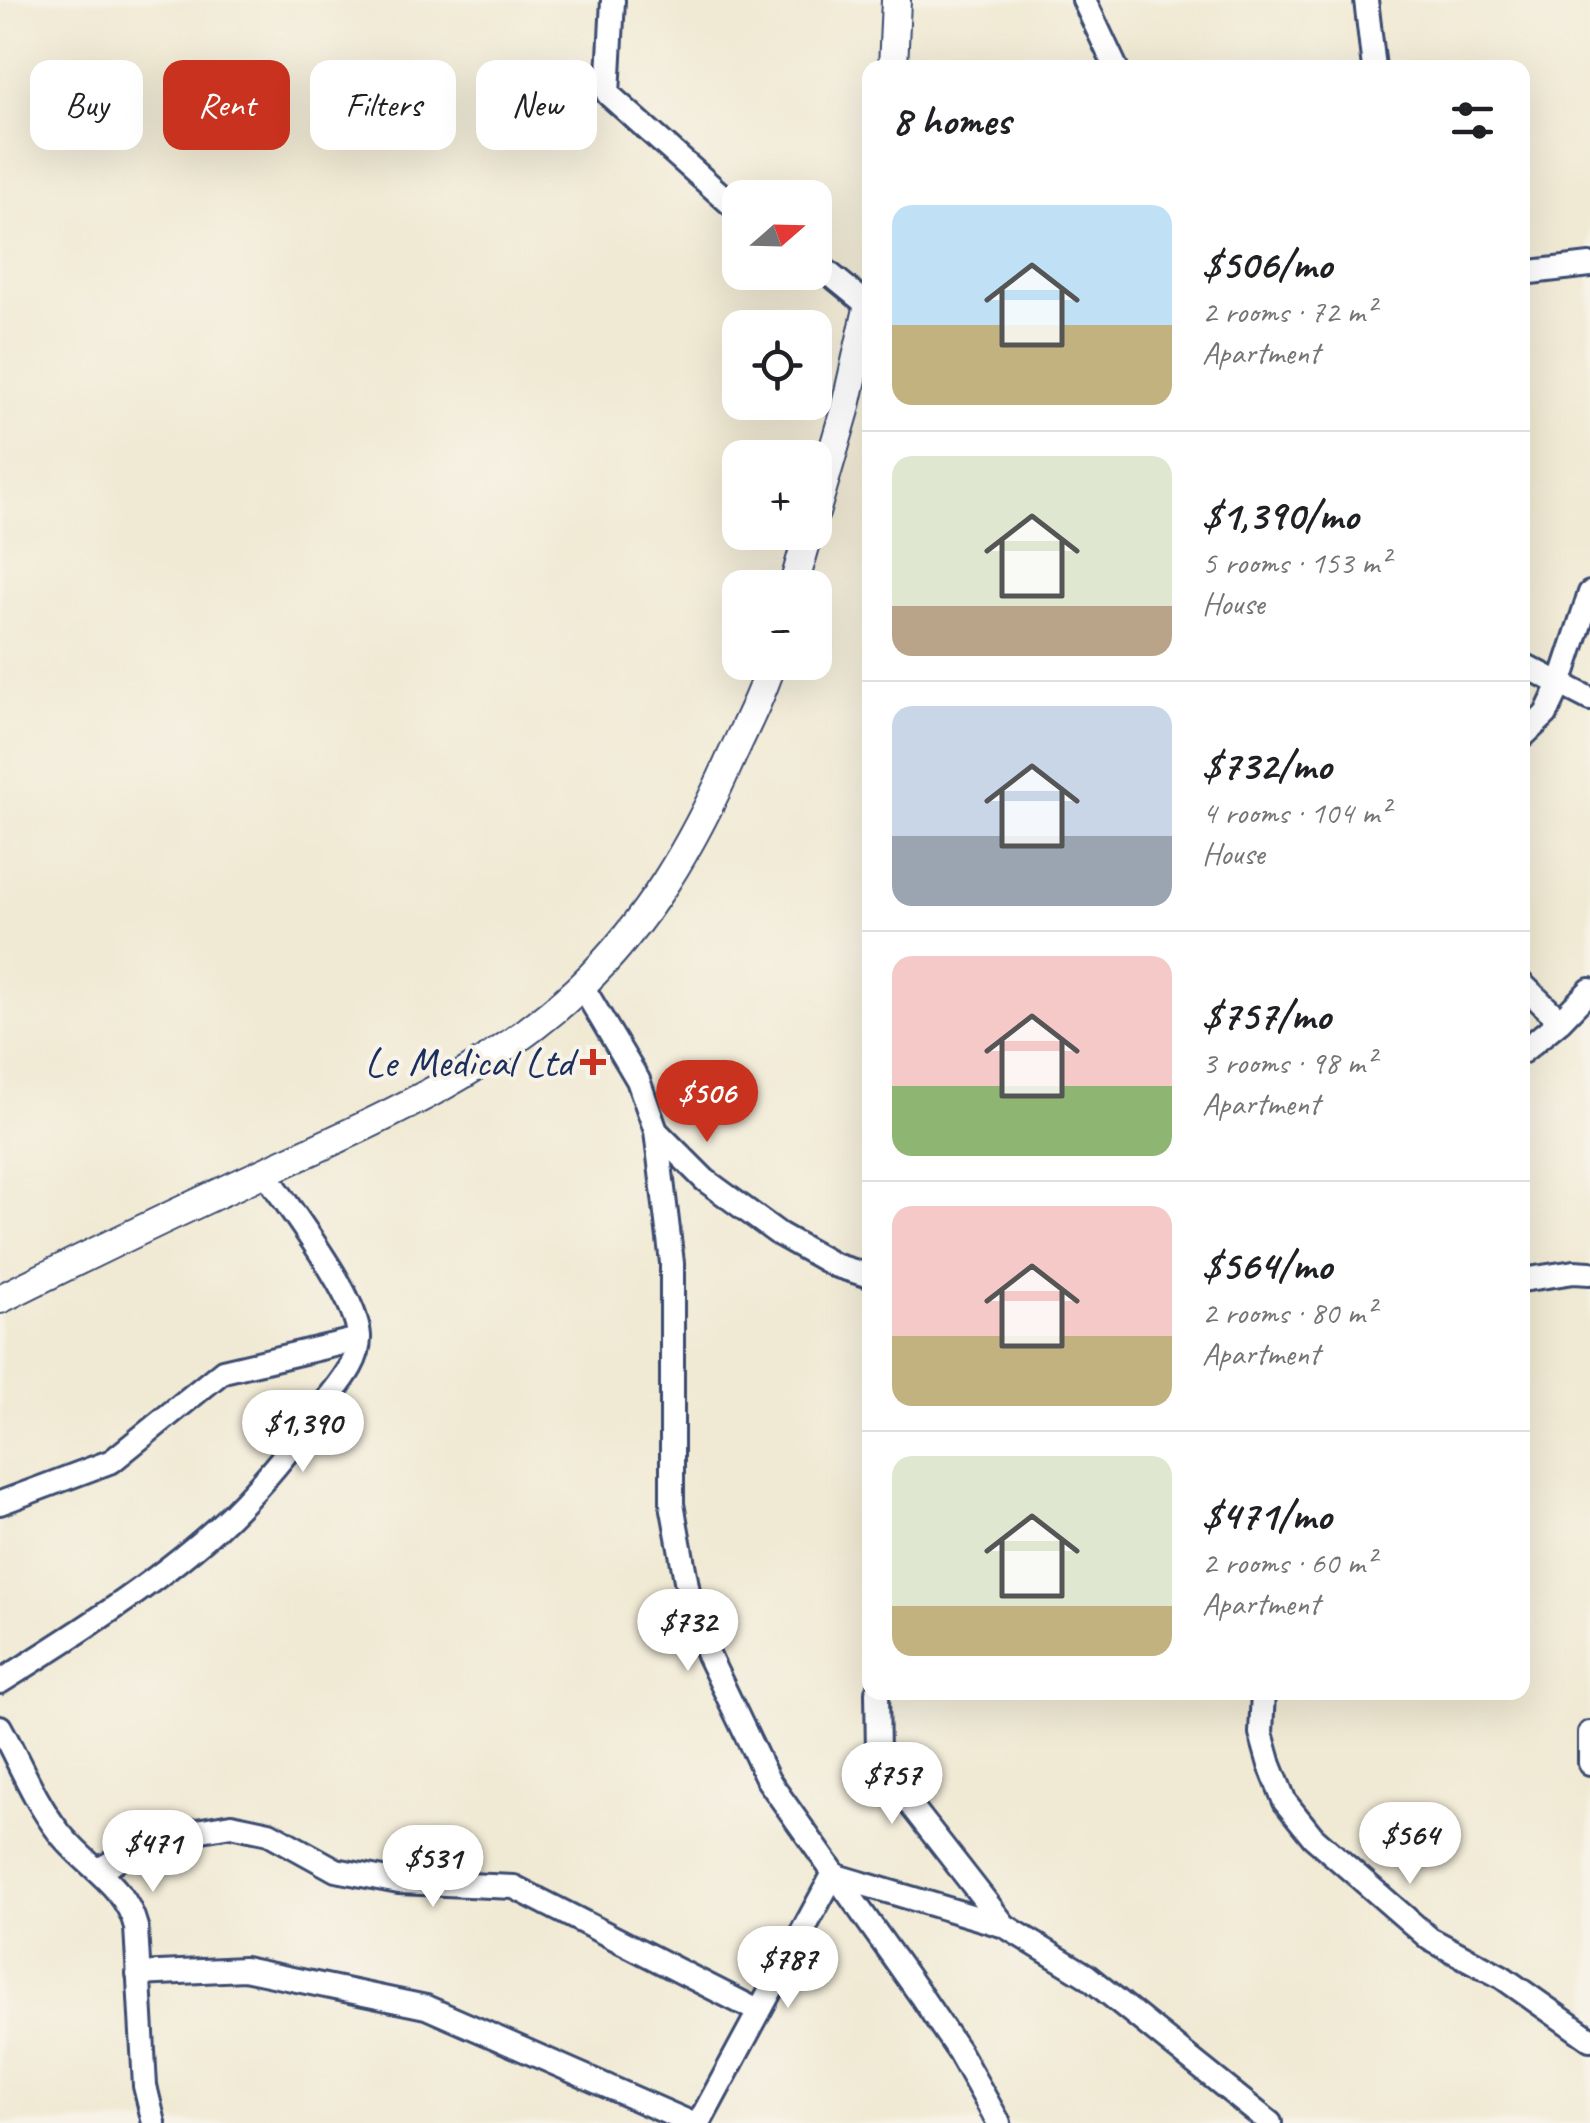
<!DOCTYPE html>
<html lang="en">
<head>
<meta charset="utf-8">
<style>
	:root { --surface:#fff; --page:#f2f2f2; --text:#202124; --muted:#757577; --line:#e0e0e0; --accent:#c8321e }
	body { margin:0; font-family:Caveat,sans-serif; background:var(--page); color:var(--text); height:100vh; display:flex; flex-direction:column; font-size:38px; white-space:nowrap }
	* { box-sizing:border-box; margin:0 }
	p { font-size:32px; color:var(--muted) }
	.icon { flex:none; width:55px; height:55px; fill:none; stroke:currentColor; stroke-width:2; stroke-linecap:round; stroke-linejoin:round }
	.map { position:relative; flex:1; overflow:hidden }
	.drawer { position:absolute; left:862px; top:60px; width:668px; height:1640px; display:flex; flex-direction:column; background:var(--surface); border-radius:20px; box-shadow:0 10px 40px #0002 }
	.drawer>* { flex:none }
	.guide { position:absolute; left:30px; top:60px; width:682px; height:90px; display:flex; gap:20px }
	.needle { width:65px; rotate:70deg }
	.tools { position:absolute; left:722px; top:180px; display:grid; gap:20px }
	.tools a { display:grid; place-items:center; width:110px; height:110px; border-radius:20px; background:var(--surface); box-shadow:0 10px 40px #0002; font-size:50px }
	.price { position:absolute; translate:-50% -85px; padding:0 22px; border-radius:35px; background:#fff; color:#222; font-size:32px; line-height:65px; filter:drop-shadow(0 2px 5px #0008) }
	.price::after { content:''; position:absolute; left:50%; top:60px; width:30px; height:22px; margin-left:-15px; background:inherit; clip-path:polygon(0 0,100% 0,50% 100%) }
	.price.active { background:var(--accent); color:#fff }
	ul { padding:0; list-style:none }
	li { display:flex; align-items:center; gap:30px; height:250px; padding:0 30px }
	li+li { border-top:2px solid var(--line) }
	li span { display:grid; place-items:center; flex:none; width:280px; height:200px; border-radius:20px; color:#555 }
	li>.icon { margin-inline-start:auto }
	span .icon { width:120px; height:120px; fill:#fffc; stroke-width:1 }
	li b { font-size:42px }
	h2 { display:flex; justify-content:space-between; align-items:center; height:120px; padding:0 30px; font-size:42px }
	.chip { padding:0 35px; border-radius:20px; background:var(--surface); box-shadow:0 10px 40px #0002; font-size:35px; line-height:90px }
	.chip.active { background:var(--accent); color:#fff }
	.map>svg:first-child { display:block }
</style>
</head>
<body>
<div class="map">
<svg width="1590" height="2123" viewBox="0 0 1590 2123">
	<rect width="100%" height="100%" fill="#f7f3e8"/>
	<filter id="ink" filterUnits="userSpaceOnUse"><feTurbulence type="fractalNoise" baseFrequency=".01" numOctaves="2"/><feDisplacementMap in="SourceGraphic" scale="20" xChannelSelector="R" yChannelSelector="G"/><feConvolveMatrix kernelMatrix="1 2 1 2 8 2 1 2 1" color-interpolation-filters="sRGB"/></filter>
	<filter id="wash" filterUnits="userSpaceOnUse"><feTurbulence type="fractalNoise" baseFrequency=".0048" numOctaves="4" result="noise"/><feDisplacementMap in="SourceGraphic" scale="40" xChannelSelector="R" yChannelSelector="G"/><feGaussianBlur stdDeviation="2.25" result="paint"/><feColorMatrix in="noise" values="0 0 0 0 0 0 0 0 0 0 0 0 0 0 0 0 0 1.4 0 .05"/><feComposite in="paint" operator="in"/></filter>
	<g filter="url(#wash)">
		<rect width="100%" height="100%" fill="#f0e9d3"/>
	</g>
	<g filter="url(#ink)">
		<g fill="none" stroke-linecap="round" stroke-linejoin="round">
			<defs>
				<path id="minor" d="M613,0L608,94L740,212
					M1084,0L1116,68
					M1366,0L1374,68
					M815,262L869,306
					M1522,273L1590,265
					M1522,664L1590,699
					M1522,737L1546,714L1560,684L1590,593
					M1522,984L1560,1021
					M582,986L638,1080L656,1131L705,1180L779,1234L834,1265L870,1276
					M1522,1052L1560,1021L1590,990
					M656,1131L672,1263V1504L690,1602L708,1655L768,1780L921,1996L959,2052L999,2123
					M1522,1280L1574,1272L1590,1273
					M0,1503L112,1461L223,1371L359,1339
					M0,1682C75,1635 151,1587 217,1528C256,1493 290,1450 321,1408C336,1387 360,1364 359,1336C357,1295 289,1209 265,1172
					M877,1692L878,1752L888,1776L1005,1926
					M1263,1692L1261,1733L1270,1765L1285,1802L1313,1837L1430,1939L1502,1977L1590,2039
					M0,1727C19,1761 34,1800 58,1831C84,1866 125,1883 136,1927L145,2086L154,2123
					M1590,1733V1763
					M98,1870L133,1851L179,1834L231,1825L269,1833L336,1870L399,1882L514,1887L758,2011
					M138,1974L244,1969L426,2007L691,2123
					M699,2123L833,1875L1005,1926L1087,1976L1270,2123"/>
				<path id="major" d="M893,68L896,0
					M815,513L845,410L870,300
					M793,588L809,532
					M0,1299C88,1255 177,1212 267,1171C376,1121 493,1071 580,987C647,923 693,844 730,760C744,728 762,696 772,662"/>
			</defs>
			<use href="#minor" stroke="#3b4b70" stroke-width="28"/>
			<use href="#major" stroke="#3b4b70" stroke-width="32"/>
			<use href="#minor" stroke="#fff" stroke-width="22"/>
			<use href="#major" stroke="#fff" stroke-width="28"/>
		</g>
	</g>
	<path fill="#c8321e" stroke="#f7f3e8" stroke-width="4" d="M588 1047h10v10h10v10h-10v10h-10v-10h-10v-10h10z"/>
	<g text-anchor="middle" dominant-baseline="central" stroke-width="8" stroke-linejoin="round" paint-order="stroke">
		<g font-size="42" fill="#1b2f5e" stroke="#f7f3e8" text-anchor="end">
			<text x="573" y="1062">Le Medical Ltd</text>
		</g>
	</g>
</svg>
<div class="tools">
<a><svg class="needle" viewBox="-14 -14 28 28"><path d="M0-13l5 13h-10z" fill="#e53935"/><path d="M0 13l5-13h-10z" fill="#757577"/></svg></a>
<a><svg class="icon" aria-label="locate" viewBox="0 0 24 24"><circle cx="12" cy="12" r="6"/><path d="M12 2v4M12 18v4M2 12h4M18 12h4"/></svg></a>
<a>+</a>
<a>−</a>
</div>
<b class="price active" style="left:707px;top:1145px">$506</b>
<b class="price" style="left:303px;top:1475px">$1,390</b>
<b class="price" style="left:688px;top:1674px">$732</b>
<b class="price" style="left:892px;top:1827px">$757</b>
<b class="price" style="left:1410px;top:1887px">$564</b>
<b class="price" style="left:153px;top:1895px">$471</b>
<b class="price" style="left:433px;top:1910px">$531</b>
<b class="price" style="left:788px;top:2011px">$787</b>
<div class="guide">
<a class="chip">Buy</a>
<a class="chip active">Rent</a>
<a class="chip">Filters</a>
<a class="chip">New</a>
</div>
<section class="drawer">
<h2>8 homes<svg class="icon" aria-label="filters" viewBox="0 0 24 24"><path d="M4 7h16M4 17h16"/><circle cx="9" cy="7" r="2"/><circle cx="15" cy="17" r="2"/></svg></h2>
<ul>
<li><span style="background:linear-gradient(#bfe0f5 60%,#c2b280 0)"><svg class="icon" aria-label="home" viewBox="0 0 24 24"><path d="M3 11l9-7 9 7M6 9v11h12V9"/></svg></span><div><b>$506/mo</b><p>2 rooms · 72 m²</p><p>Apartment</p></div></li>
<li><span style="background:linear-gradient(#dfe7d0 75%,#b9a48a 0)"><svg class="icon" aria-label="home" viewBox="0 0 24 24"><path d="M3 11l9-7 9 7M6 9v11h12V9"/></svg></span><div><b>$1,390/mo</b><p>5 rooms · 153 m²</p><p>House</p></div></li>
<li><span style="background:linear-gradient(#c9d6e8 65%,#9aa5b1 0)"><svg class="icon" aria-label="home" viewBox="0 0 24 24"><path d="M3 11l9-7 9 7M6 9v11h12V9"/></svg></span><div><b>$732/mo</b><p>4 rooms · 104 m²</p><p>House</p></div></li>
<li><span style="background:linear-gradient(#f6c9c9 65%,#8fb573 0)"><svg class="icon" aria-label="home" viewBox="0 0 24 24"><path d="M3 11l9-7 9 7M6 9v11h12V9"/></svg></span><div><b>$757/mo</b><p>3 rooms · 98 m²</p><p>Apartment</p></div></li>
<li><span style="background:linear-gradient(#f6c9c9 65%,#c2b280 0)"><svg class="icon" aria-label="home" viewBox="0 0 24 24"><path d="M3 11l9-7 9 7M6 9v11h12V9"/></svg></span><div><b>$564/mo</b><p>2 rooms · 80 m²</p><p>Apartment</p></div></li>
<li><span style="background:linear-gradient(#dfe7d0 75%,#c2b280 0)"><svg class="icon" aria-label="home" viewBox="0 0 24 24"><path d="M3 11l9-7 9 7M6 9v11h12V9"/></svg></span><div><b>$471/mo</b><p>2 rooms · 60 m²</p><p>Apartment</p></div></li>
</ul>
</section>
</div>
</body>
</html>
